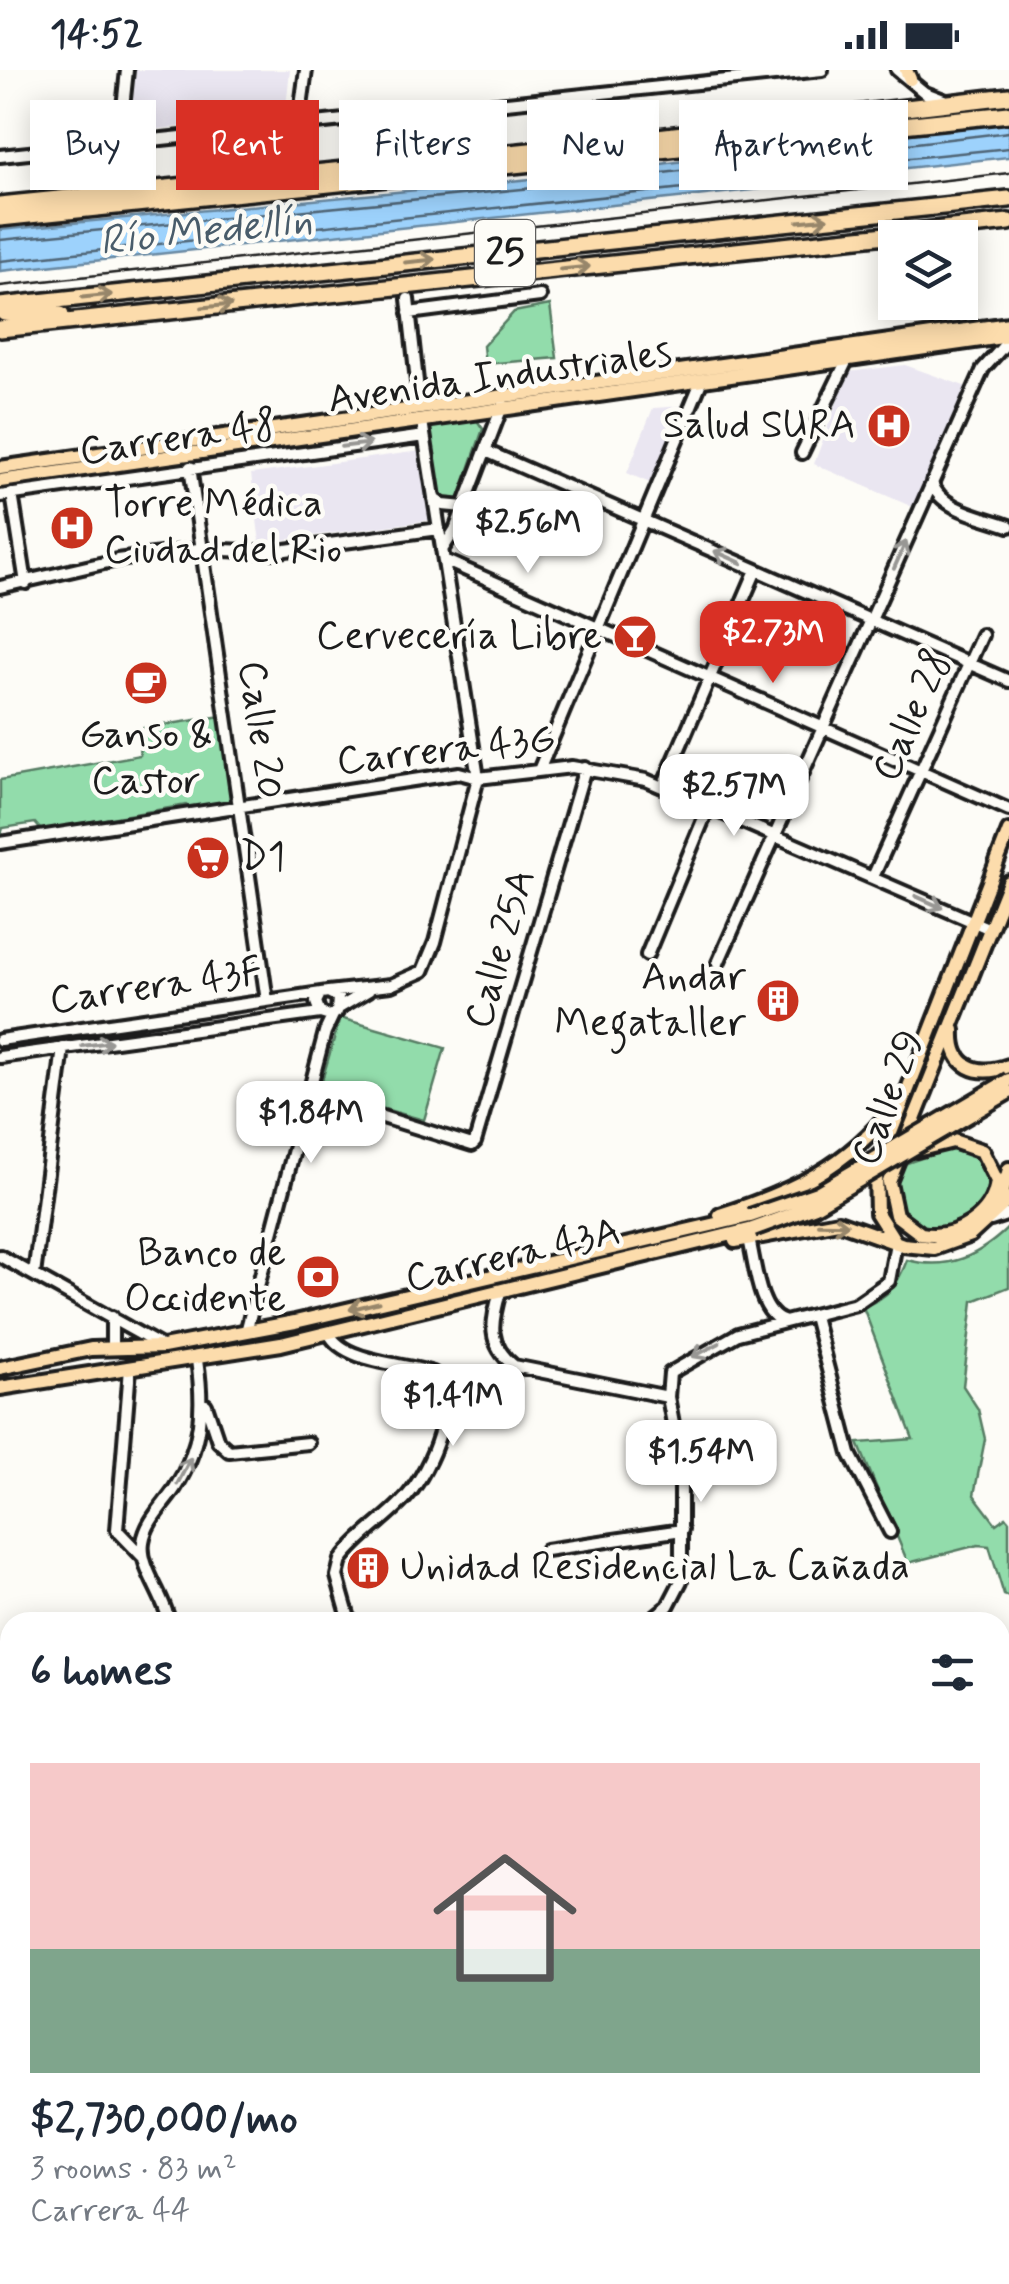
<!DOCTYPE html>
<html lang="en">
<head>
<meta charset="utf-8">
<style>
	:root { --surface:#fff; --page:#f6f6f7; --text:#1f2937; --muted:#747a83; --accent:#d93025 }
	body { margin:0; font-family:Mynerve,sans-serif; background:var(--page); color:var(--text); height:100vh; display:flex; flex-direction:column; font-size:38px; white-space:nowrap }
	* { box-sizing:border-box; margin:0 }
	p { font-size:32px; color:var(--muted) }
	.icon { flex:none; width:55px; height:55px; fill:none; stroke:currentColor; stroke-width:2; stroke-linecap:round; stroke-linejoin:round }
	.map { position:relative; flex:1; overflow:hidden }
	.side { position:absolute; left:0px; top:1542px; width:1010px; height:672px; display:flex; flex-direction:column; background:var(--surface); border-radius:30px 30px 0 0; box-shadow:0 5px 25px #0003 }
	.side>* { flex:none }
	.top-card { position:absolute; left:30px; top:30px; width:950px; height:90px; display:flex; gap:20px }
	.fabs { position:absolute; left:878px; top:150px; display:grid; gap:20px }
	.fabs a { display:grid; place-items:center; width:100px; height:100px; border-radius:0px; background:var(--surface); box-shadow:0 5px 25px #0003; font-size:50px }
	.price { position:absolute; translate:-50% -85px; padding:0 22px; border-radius:20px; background:#fff; color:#222; font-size:32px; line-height:65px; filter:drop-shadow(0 2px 5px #0008) }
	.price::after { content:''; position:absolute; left:50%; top:60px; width:30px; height:22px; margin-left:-15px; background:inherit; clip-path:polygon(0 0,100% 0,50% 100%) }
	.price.active { background:var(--accent); color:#fff }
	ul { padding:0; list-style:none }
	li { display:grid; align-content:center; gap:20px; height:530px; padding:0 30px }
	li span { display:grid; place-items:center; height:310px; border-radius:0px; color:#555 }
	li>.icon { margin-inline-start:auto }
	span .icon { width:180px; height:180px; fill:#fffc; stroke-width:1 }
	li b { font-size:42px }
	h2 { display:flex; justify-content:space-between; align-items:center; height:120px; padding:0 30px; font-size:42px }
	.pill { padding:0 35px; border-radius:0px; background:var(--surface); box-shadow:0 5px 25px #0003; font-size:35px; line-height:90px }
	.pill.active { background:var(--accent); color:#fff }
	.status { display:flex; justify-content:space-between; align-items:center; height:70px; padding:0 50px; background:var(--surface); direction:ltr }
	.status svg { height:28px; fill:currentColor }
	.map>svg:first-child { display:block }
</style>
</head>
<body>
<div class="status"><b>14:52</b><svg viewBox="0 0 49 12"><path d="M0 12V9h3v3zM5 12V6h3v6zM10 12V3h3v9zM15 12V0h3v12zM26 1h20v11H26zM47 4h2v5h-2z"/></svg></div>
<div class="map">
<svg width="1009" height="2214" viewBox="0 0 1009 2214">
	<rect width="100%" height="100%" fill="#fdfcf7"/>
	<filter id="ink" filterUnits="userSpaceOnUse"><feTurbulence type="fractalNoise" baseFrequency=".01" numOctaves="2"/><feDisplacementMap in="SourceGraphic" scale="20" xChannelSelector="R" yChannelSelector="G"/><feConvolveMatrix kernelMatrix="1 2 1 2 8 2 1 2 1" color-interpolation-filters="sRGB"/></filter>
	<g filter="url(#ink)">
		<path fill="#eae6f1" d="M136,0H290L285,46L129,62Z
			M905,295L967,317L915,438L814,394L848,302Z
			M684,336L652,414L627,403L653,338Z
			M420,381L431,450L260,473L251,404Z"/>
		<path fill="#92dcab" stroke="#577c64" stroke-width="2.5" d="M550,235L557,288L485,294L483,276L514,242Z
			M474,346L483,359L457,434L436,426L425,355Z
			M222,646L234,728L229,733L190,739L186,735L41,760L35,753L3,758L0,768V710L140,685L137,659Z
			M340,948L445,978L424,1050L319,1021Z
			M948,1079L978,1086L993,1111C979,1154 932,1180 898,1138L896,1112L901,1095Z
			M1009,1157V1217L973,1231L963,1316L978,1339L985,1369L974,1425L996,1454L1006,1447L1009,1451V1527L1004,1525L989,1476L978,1475L908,1493L858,1373L913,1369L863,1237C889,1227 897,1216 907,1190C949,1201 979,1186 1009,1157Z"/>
		<path fill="#9dd2fc" stroke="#6989a2" stroke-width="2.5" d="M1009,52V87L842,105L817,113L0,201V160L552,107Z"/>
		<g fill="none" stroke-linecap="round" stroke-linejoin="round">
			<path stroke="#506576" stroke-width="2.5" d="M0,170L553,116L1009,62
				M0,191L814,104L841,95L1009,78"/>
			<defs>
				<path id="minor" d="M306,0L295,80V89L309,101
					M897,0L925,23L946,31
					M0,86L822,0
					M114,123L127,0
					M408,229L420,339
					M409,243L540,226
					M488,382L1009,611
					M802,383L847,290
					M190,397L267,931
					M932,412C939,440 985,447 1009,456
					M12,424L26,513
					M0,426L424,366
					M434,429L443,435L464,437
					M442,480L455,460L503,334
					M444,490L1009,740
					M0,517L117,490L198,479L271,482L439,459
					M540,698L701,312
					M663,716L756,500
					M0,773L459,703L478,708L572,697L646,710L990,859
					M873,807L982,565
					M647,885L709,736
					M718,893L983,299L1009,270
					M328,922L391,915L423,901L435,872L478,708L422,351
					M339,938L369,920
					M0,970L328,922L338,927L337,942L330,946L320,943L316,932L320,924
					M0,987L320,943
					M309,1024L472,1075L475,1072L585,698
					M991,1150L1009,1144
					M749,1169C755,1192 758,1243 783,1251
					M0,1186L163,1277
					M34,1205L63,978
					M500,1222C491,1253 487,1274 514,1296L668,1327
					M814,1246L850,1384L890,1462
					M112,1247V1277
					M246,1262L325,962L333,945
					M329,1263C343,1293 405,1293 433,1303C461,1332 430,1399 408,1425C388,1449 360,1464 341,1490L337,1506L350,1552
					M130,1298L117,1460L142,1486
					M206,1335L218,1371L229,1381L308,1373
					M546,1480L682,1460
					M169,1552C165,1526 139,1498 143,1472C146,1451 164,1435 175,1418C202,1376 204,1338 197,1290
					M648,1552L668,1536L681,1511V1397L668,1327L670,1303L738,1264L856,1234L889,1211L896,1173
					M0,1687L10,1700
					M2,1789L10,1775
					M1000,1887L1009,1886
					M1000,2017L1009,2008"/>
				<path id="major" d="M906,0L910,9
					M0,398L1009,254
					M0,411L1009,266
					M953,960C951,998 977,1007 1009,996
					M916,1080L953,1071L982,1081L997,1111C993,1147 956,1170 921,1164L896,1145L889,1112L1009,812
					M999,1135L1009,1099
					M720,1145C791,1122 848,1097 894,1036
					M735,1171L838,1152L903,1175L934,1178L970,1165L1009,1129
					M896,1173L877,1143L876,1101L1009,761
					M0,1298L91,1279L163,1277L295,1252L750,1146
					M0,1318L281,1274L753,1159
					M1000,1630L1009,1614
					M1000,1659L1009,1647
					M0,1787L10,1798
					M0,1812L10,1822"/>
				<path id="highway" d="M0,135L588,75L1009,26
					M0,148L1009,44
					M0,236L1009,129
					M4,243L61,245
					M0,259L1009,152"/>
			</defs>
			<use href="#minor" stroke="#1c1c1c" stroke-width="18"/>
			<use href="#major" stroke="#1c1c1c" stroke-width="20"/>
			<use href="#highway" stroke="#1c1c1c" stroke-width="22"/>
			<use href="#minor" stroke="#fdfcf7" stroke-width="10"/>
			<use href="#major" stroke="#fcdcac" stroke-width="12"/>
			<use href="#highway" stroke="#fcdcac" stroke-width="15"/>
			<path stroke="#1c1c1c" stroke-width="2.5" d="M0,216L1009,103"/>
			<defs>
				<path id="major-bridge" d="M750,1146L817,1123L1009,1010
					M753,1159L815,1136L1009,1022"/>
			</defs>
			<use href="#major-bridge" stroke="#1c1c1c" stroke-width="20" stroke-linecap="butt"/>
			<use href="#major-bridge" stroke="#fcdcac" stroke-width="12"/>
		</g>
		<defs><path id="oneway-shaft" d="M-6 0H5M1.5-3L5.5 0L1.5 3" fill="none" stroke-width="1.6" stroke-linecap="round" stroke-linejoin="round" transform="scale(2.5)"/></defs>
		<g stroke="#97866b">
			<use href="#oneway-shaft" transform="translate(813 150) rotate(-6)"/>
			<use href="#oneway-shaft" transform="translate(420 191) rotate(-6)"/>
			<use href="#oneway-shaft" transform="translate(575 198) rotate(-6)"/>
			<use href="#oneway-shaft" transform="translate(97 226) rotate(-6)"/>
			<use href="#oneway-shaft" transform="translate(217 236) rotate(-6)"/>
			<use href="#oneway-shaft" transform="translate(833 1154) rotate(1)"/>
			<use href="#oneway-shaft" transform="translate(364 1236) rotate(166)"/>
		</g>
		<g stroke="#989794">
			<use href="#oneway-shaft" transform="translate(356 375) rotate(-7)"/>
			<use href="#oneway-shaft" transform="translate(900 485) rotate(-66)"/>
			<use href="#oneway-shaft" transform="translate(728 487) rotate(-156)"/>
			<use href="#oneway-shaft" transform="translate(929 832) rotate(24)"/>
			<use href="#oneway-shaft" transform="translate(97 974) rotate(-8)"/>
			<use href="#oneway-shaft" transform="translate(706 1280) rotate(153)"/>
			<use href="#oneway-shaft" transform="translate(184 1401) rotate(-63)"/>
		</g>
	</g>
	<defs>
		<symbol id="hospital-disc" viewBox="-11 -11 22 22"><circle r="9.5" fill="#c8321e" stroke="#fdfcf7"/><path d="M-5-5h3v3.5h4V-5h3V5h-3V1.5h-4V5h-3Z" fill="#fff"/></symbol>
		<symbol id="bar-disc" viewBox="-11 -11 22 22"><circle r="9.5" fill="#c8321e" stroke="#fdfcf7"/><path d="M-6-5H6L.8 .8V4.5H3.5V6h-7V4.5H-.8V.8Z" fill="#fff"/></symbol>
		<symbol id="cafe-disc" viewBox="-11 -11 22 22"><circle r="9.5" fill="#c8321e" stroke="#fdfcf7"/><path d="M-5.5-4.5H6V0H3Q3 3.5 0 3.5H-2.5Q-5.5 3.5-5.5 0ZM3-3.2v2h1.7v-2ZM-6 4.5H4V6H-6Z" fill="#fff"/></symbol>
		<symbol id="supermarket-disc" viewBox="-11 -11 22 22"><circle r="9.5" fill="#c8321e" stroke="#fdfcf7"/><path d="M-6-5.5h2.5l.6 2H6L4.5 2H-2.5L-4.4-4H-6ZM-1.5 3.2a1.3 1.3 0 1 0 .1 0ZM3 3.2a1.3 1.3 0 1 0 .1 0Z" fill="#fff"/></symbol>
		<symbol id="building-disc" viewBox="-11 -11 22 22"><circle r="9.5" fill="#c8321e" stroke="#fdfcf7"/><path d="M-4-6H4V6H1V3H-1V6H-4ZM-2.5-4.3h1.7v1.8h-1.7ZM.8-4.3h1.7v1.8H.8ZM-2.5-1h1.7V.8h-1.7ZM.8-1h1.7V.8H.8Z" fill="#fff"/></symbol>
		<symbol id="bank-disc" viewBox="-11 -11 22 22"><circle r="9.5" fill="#c8321e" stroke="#fdfcf7"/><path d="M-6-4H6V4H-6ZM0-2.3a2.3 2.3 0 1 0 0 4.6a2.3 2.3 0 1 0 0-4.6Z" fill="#fff"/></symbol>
	</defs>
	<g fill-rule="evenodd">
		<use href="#hospital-disc" x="864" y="331" width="50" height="50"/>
		<use href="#hospital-disc" x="47" y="433" width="50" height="50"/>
		<use href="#bar-disc" x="610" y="542" width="50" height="50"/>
		<use href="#cafe-disc" x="121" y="588" width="50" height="50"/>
		<use href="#supermarket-disc" x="183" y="763" width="50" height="50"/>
		<use href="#building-disc" x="753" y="906" width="50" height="50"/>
		<use href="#bank-disc" x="293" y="1182" width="50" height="50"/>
		<use href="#building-disc" x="343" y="1473" width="50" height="50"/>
	</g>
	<g text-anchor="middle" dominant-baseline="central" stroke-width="9" stroke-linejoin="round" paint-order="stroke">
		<rect fill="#fdfcf7" stroke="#605f5e" stroke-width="2.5" x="475" y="150" width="60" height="66" rx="8"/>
		<g font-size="38" font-weight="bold" fill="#1c1c1c">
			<text x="505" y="183">25</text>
		</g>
		<g font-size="40" fill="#1c1c1c" stroke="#fdfcf7">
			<text transform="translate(500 307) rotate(-8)">Avenida Industriales</text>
			<text transform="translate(178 369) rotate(-8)">Carrera 48</text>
			<text transform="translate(913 646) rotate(-66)">Calle 28</text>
			<text transform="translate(260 660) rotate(82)">Calle 20</text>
			<text transform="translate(446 681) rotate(-6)">Carrera 43G</text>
			<text transform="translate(501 879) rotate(-74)">Calle 25A</text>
			<text transform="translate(156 917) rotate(-8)">Carrera 43F</text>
			<text transform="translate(889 1028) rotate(-70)">Calle 29</text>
			<text transform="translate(513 1186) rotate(-13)">Carrera 43A</text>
		</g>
		<g font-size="40" fill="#1c1c1c" stroke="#fdfcf7" text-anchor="end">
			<text x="856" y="356">Salud SURA</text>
			<text x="104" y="435" text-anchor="start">Torre Médica<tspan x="104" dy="46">Ciudad del Rio</tspan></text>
			<text x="602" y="567">Cervecería Libre</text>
			<text x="146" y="666" text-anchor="middle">Ganso &amp;<tspan x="146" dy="46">Castor</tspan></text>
			<text x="240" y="788" text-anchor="start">D1</text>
			<text x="746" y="908">Andar<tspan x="746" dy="46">Megataller</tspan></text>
			<text x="286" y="1184">Banco de<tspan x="286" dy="46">Occidente</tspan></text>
			<text x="400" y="1498" text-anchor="start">Unidad Residencial La Cañada</text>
		</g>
		<g font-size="42" font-style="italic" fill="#495c6a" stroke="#fdfcf7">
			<text transform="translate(206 162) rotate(-6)">Río Medellín</text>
		</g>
	</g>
</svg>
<div class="fabs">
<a><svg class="icon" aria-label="layers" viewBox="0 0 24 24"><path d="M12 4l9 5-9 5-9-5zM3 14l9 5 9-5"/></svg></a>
</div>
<b class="price" style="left:528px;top:506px">$2.56M</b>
<b class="price active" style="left:773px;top:616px">$2.73M</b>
<b class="price" style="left:734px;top:769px">$2.57M</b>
<b class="price" style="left:311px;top:1096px">$1.84M</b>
<b class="price" style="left:453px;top:1379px">$1.41M</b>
<b class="price" style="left:701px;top:1435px">$1.54M</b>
<div class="top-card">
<a class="pill">Buy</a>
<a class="pill active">Rent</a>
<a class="pill">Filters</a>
<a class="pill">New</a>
<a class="pill">Apartment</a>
</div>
<section class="side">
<h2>6 homes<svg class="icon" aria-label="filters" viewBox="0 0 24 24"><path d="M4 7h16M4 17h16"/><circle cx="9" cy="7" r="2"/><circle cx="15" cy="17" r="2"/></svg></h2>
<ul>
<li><span style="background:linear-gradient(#f6c9c9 60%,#7fa58c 0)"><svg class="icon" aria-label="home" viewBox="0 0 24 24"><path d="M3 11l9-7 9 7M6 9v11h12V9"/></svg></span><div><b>$2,730,000/mo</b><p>3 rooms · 83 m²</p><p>Carrera 44</p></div></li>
</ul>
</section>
</div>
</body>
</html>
